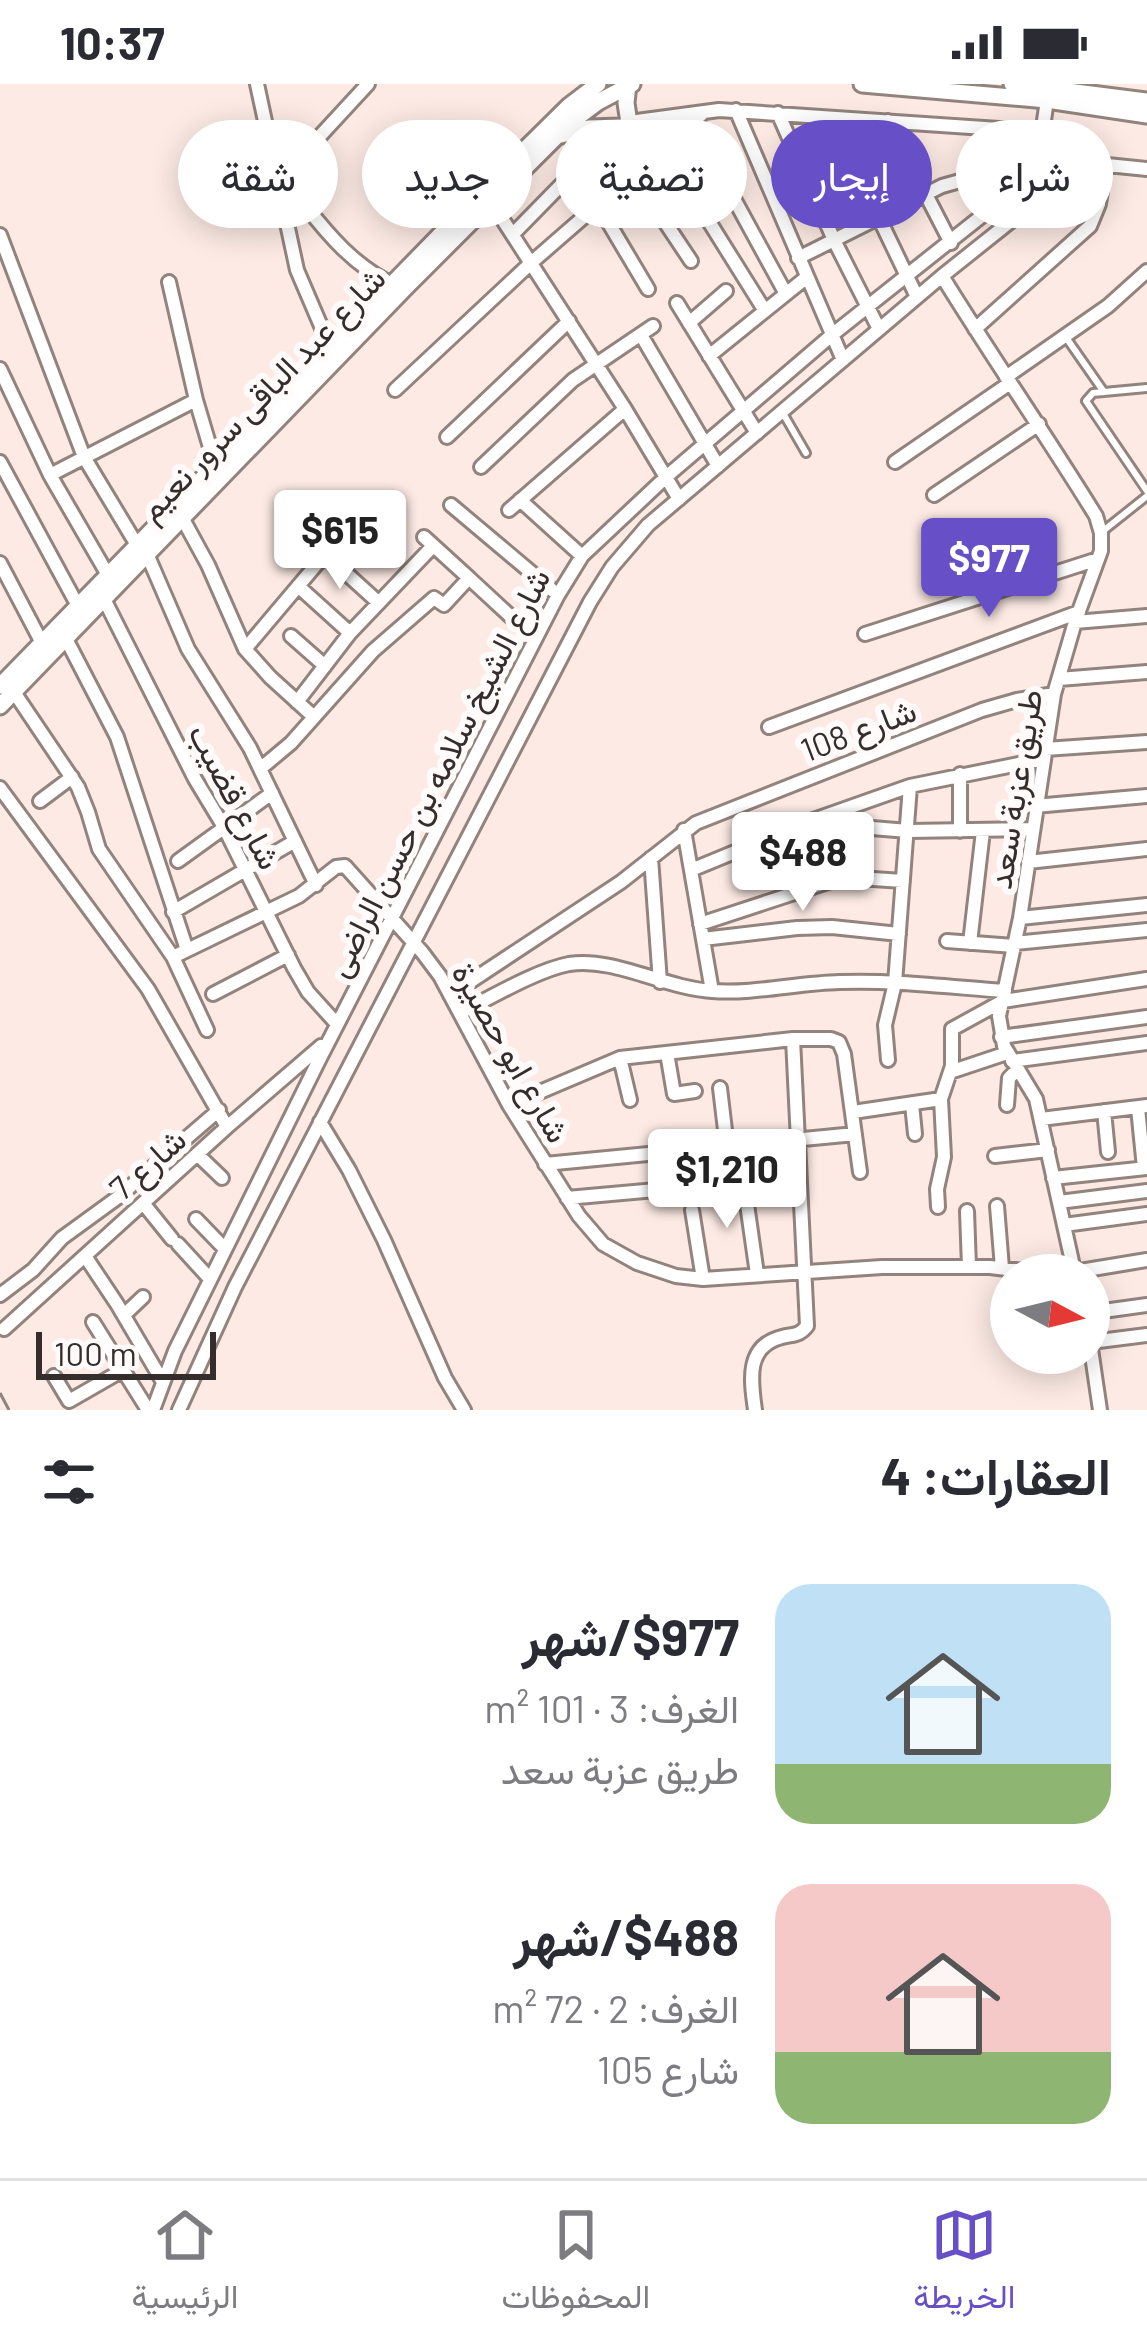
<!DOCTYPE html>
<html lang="ar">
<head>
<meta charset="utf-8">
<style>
	:root { --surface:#fff; --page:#f2f2f3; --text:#2b2b33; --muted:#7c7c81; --line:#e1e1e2; --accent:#674fc8 }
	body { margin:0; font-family:Barlow,Vazirmatn,sans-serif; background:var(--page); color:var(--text); direction:rtl; height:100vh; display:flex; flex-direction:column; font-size:45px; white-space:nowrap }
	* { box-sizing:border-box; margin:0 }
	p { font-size:39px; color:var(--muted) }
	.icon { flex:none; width:66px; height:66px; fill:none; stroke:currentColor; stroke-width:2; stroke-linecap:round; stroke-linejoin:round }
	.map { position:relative; height:1326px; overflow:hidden; direction:ltr }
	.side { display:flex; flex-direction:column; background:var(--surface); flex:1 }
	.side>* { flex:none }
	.guide { position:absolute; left:36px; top:36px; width:1077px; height:108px; direction:rtl; display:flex; gap:24px }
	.needle { width:78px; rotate:97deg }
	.fabs { position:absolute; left:990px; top:1170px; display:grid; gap:24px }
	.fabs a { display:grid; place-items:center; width:120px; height:120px; border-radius:50%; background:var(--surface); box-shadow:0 6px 30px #0003; font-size:60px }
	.scale { position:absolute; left:36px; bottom:30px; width:180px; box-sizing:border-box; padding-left:12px; border:6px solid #342d2b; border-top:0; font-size:33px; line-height:42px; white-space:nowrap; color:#342d2b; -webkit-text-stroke:9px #fffbfa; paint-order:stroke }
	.price { position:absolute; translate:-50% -102px; padding:0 27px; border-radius:12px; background:#fff; color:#222; font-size:39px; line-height:78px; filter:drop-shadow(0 3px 6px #0008) }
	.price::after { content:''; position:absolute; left:50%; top:72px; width:36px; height:27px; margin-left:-18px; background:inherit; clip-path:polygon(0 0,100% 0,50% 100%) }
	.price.active { background:var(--accent); color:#fff }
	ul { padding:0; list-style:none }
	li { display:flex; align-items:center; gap:36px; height:300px; padding:0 36px }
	li span { display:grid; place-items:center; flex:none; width:336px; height:240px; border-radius:36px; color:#555 }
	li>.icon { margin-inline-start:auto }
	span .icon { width:144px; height:144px; fill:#fffc; stroke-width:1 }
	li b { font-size:51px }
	h2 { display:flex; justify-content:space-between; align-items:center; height:144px; padding:0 36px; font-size:51px }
	.pill { padding:0 42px; border-radius:54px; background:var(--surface); box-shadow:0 6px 30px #0003; font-size:42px; line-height:108px }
	.pill.active { background:var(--accent); color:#fff }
	.status { display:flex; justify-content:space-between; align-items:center; height:84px; padding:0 60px; background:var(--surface); direction:ltr }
	.status svg { height:33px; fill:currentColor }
	.tabs { display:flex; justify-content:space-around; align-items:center; height:168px; border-top:3px solid var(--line); background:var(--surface); font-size:33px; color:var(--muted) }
	.tabs a { display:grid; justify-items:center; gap:6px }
	.tabs .active { color:var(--accent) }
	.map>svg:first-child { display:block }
</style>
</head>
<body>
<div class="status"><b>10:37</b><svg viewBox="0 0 49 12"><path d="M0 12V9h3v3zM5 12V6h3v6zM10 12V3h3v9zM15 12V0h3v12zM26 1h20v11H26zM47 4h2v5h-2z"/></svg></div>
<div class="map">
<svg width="1147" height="1326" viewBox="0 0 1147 1326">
	<rect width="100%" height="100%" fill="#fdeae4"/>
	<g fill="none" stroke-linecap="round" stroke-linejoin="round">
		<defs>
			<path id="service" d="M1065,252L1104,308
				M1147,304L1093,309L1086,317L1147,407
				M784,331L806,369
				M1103,447L1147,412"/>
			<path id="minor" d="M257,0L297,186L330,263
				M736,26L843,276
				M778,29L834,156L879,245
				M831,34L917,213
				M888,37L951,159
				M692,38L786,210
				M663,64L765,227
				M308,65L368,0
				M1039,74L1147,85
				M633,90L691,177
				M492,119L625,325L679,415
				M305,121C329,152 355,182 392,200
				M598,121L648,205
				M513,150L608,53L621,43L637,37L719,26L1043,48
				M0,151L84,373L137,461
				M798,174L942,102L978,92L1038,85
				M942,192C992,273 1046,351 1096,432L1101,449V467L1075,538L1054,610L1020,834L999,932L1004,962L1036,1015L1075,1191
				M169,198L196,316L215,380
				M677,219L757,349
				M689,239L726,207
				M975,245L1090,142L1099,120L1105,81
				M641,251L718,382
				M709,272L807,193
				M0,285L50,391L108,491
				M1006,293L1108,222L1147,187
				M395,306L532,178L702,30
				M447,353L569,237
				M0,378L78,522
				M895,378L1010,299
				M481,383L573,296L653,242
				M50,391L196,316
				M934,411L1039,340
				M520,416L582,472
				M451,421L558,511
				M509,426L625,325
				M179,428L208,481L245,565L270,593L314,633
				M424,453L469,494
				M147,470L188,565L250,664L316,801
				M325,470L379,519
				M0,479L42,559
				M298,502L350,549
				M101,509L195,695L224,743L294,884L308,908L337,940
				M1075,538L1147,532
				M63,549L117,653L187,866
				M865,550L1098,475
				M291,552L325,582
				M245,565L343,449
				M1059,595L1147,588
				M14,608L78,703L88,728L99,765L173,873L207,946
				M297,618L350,549L433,462
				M769,643L1079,528
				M1045,665L1147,658
				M260,685L291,659L373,567L434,514L444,521L469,494L535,555
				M0,704L148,905L227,1043
				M40,717L72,693
				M1035,722L1147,712
				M812,739L908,747L1032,745
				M684,746L712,907
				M960,747V690
				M651,774L660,898
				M178,777L272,709
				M1028,778L1147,765
				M691,786L805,739L910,702L1043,675
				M173,828L295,757
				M1020,834L1147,821
				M700,840L843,793L903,797
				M703,855L797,844L832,843L899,850
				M947,857L1014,862
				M970,859L983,747
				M1015,859L1147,846
				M173,873L299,812L336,783L345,782L422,868L440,892L509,1021L579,1132L603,1160L637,1179L676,1192L703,1195L882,1183H990L1023,1187L1073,1184
				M213,910L288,871
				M450,911L621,798L696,739L982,626L1017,616L1054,610
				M460,929C490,914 537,886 569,880C615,873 664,904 712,907C755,910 797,899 840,898C894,896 950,903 1005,907
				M1001,953L1147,933
				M667,969L674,1010L695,1007
				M620,974L630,1016
				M888,976L885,941L895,899L910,702
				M1012,977L1147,959
				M950,988L1007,969
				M720,1004L727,1063
				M912,1020L915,1050
				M509,1021L620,974L793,955H831L839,958L844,970L860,1088
				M1007,1021L1009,994L1018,985
				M1138,1024L1144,1084
				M1104,1027L1108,1068
				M853,1028L941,1015
				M1041,1035L1147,1022
				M320,1038L349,1086L384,1156L445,1294L464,1326
				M197,1070L222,1094
				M995,1072L1048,1066
				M545,1080L855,1050
				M1053,1094L1147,1084
				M744,1099L757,1190
				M567,1114L799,1093
				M1059,1118L1147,1107
				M143,1119L172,1155
				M997,1122L1002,1184
				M938,1123L937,1105L944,1073L941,1015L952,982V945L1003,917L1147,895
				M692,1126L703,1195
				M967,1127L969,1183
				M196,1135L225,1165
				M1064,1141L1147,1130
				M178,1160L210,1195
				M85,1172L117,1220L163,1298
				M1074,1188L1147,1176
				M0,1211L33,1186L62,1154L117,1114L219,1026
				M1089,1229L1147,1221
				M124,1231L143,1213
				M93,1238L148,1326
				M4,1245L227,1043L321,962
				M1089,1251L1100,1326
				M1091,1258L1147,1251
				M54,1292L69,1317L123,1286
				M153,1326L175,1267L319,976L558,511L582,472L666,393L833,250L983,131L1002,111L1016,87
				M179,1326L235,1203L590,518L612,483L648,441L942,192L1016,133L1031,111L1035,98L1047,16
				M755,1326C751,1297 745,1262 782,1253C794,1250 799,1252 807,1242L793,955"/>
			<path id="tertiary" d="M628,0L626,19L629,39
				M862,0L1047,16L1147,31
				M1012,0L1147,17
				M561,51L589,44L621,43
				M0,602L482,108L569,22L598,0
				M0,622L405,204L570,39L598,18L632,0"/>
		</defs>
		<use href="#service" stroke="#93837d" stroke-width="12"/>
		<use href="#minor" stroke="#93837d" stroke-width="18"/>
		<use href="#tertiary" stroke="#93837d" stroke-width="21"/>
		<use href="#service" stroke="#fff" stroke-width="6"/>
		<use href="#minor" stroke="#fff" stroke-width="12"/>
		<use href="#tertiary" stroke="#fff" stroke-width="15"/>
		<path stroke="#8f827f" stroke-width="3" stroke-dasharray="21 21" stroke-linecap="butt" d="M0,1309L9,1326"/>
	</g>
	<g text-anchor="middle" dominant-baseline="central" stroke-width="12" stroke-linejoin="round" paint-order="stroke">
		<g font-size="33" fill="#342d2b" stroke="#fffbfa">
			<text transform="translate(261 309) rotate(-46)">شارع عبد الباقى سرور نعيم</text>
			<text transform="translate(858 645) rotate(-21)">شارع 108</text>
			<text transform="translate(437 688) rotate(-63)">شارع الشيخ سلامه بن حسن الراضى</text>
			<text transform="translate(1014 705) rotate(-81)">طريق عزبة سعد</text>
			<text transform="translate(236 712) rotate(62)">شارع قضيب</text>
			<text transform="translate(512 968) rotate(60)">شارع ابو حصيرة</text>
			<text transform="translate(147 1079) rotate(-42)">شارع 7</text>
		</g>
	</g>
</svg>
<div class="fabs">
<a><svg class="needle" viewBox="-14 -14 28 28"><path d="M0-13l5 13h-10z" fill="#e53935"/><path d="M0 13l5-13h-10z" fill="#7c7c81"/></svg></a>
</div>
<div class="scale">100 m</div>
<b class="price" style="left:340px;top:508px">$615</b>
<b class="price active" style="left:989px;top:536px">$977</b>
<b class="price" style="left:803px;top:830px">$488</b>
<b class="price" style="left:727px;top:1147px">$1,210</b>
<div class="guide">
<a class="pill">شراء</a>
<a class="pill active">إيجار</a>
<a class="pill">تصفية</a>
<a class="pill">جديد</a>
<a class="pill">شقة</a>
</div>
</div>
<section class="side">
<h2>العقارات: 4<svg class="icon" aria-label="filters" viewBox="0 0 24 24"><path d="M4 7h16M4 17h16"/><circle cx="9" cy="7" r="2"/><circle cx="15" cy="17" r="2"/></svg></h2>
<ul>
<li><span style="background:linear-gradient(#bfe0f5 75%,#8fb573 0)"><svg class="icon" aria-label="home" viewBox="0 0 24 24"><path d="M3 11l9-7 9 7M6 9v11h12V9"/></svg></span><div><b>$977/شهر</b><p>الغرف: 3 · 101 m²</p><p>طريق عزبة سعد</p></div></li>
<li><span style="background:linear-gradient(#f6c9c9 70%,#8fb573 0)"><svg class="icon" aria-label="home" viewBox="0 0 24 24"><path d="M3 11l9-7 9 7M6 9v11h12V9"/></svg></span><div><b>$488/شهر</b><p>الغرف: 2 · 72 m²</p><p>شارع 105</p></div></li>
</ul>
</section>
<nav class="tabs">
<a class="active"><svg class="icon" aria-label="map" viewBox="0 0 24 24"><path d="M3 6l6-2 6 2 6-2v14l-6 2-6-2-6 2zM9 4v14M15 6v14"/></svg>الخريطة</a>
<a><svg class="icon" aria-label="saved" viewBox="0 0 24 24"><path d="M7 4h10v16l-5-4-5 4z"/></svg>المحفوظات</a>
<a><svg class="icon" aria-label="home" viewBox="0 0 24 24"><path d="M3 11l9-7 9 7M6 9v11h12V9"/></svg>الرئيسية</a>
</nav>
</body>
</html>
